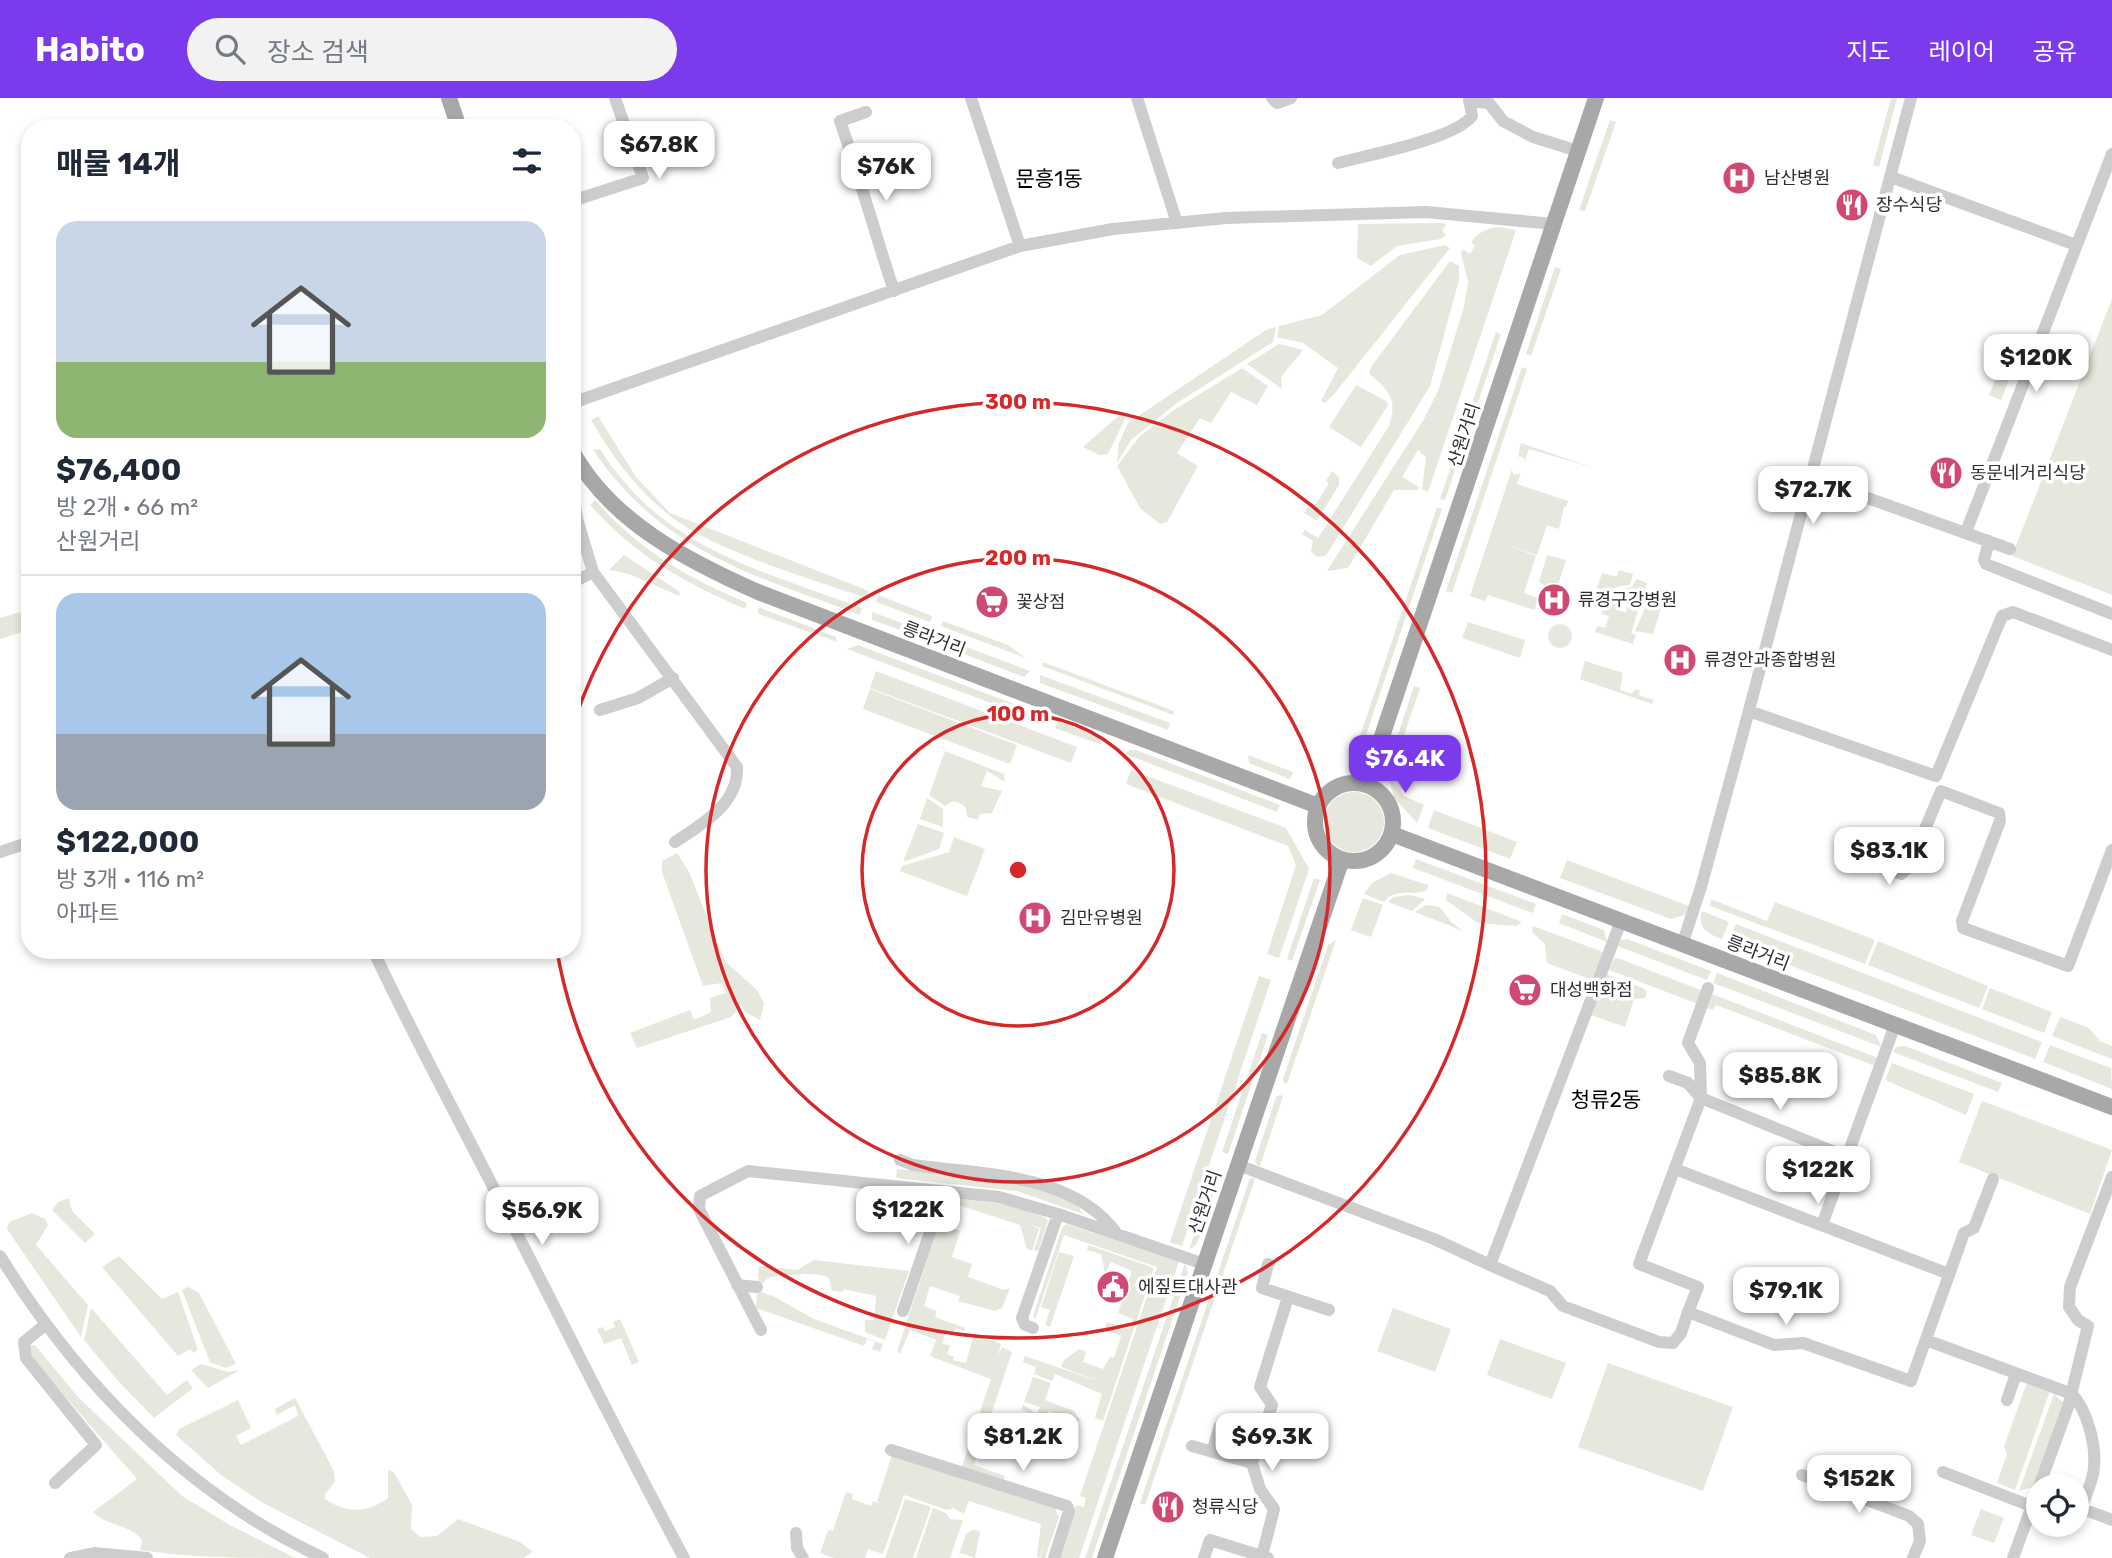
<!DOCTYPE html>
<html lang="ko">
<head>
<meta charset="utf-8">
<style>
	:root { --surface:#fff; --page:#f2f2f3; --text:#1f2937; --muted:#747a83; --line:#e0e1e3; --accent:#7c3aed }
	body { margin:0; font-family:Rubik,"Noto Sans KR",sans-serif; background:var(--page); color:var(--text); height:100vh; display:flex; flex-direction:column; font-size:26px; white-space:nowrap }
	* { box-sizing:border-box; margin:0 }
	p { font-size:23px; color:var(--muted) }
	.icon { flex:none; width:38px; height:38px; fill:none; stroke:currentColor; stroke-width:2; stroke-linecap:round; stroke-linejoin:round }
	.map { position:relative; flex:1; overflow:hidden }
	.side { position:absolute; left:21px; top:21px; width:560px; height:840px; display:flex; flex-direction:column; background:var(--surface); border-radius:28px; box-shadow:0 4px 10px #0003 }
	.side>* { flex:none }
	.controls { position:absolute; left:2026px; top:1376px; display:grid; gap:14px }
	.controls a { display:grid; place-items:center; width:63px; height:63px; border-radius:50%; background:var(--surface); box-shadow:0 4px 10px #0003; font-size:35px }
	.price { position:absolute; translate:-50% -60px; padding:0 16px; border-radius:14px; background:#fff; color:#222; font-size:23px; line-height:46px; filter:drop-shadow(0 2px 4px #0008) }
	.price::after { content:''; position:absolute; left:50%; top:42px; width:21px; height:16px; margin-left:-10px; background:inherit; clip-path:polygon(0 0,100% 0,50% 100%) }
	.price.on { background:var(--accent); color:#fff }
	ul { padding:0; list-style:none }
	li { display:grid; align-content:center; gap:14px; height:371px; padding:0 35px }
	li+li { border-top:2px solid var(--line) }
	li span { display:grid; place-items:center; height:217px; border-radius:21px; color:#555 }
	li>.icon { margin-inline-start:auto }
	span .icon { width:126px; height:126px; fill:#fffc; stroke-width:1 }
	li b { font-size:30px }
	h2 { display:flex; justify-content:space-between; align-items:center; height:84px; padding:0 35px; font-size:30px }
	header { display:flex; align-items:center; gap:42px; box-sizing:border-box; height:98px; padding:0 35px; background:var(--accent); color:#fff }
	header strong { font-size:33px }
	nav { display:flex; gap:38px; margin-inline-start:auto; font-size:24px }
	.search { width:490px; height:63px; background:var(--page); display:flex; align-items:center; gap:18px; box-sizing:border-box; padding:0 24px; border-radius:38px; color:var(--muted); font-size:26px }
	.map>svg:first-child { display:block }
</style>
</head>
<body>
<header>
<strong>Habito</strong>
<div class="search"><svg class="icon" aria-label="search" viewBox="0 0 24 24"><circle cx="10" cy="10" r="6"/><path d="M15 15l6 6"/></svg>장소 검색</div>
<nav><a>지도</a><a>레이어</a><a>공유</a></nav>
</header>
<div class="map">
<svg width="2112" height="1460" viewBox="0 0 2112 1460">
	<rect width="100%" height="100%" fill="#fff"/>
	<path fill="#e6e8dd" d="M1891,0H1897L1879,69L1873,67Z
		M1610,22L1616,24L1585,113L1579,112Z
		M1444,125L1446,127L1442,132L1446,137L1441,141L1397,148L1371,168L1357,160L1358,126Z
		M1499,129L1516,132L1428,394L1422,391L1426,359L1418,352L1402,379L1419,389L1418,392H1394L1348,470L1327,473L1424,321L1438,293L1464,209L1468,184L1461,155L1463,151L1470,156L1475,148L1471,144C1479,134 1487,130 1499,129Z
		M1445,147L1450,150L1335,295L1325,305L1321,303L1338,270L1303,245L1277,239L1279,228L1322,217L1400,157Z
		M1450,163L1459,168V182L1430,288L1329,453L1325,458L1317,459L1311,454L1313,443L1302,436L1305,432L1318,440L1389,328C1398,300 1389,293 1369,275L1371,269Z
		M1555,169L1561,171L1531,258L1526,256Z
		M2112,201V497L2012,458Z
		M1276,229L1273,244L1177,305L1131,342L1117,365L1119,345L1128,325L1266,232Z
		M1496,234L1501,236L1445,402L1440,401Z
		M1279,246L1303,252L1281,279L1282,291L1247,266Z
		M1522,269L1527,271L1452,495L1446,493Z
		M1242,270L1268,288L1257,307L1231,294L1211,325L1200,320L1177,355L1198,368L1167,424L1160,426L1140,410L1117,368L1139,339L1174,312Z
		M1999,272L2011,277L2001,302L1989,297Z
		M1356,287L1386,303L1388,307L1361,349L1329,329Z
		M1123,314L1126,319L1108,356L1100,357L1083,349Z
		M598,318L636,379L670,415L869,493L866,500C810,480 713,453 669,417C636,391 612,358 591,322Z
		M1521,345L1594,370L1529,351L1524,365V360L1519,358L1517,362Z
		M600,351C663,451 758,471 862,510L860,517C751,476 663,454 593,352Z
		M1512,371L1513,376L1518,377L1521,374L1517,386L1568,403L1566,409H1564L1559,431L1547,427L1537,457L1506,447L1536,458L1524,495L1537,500L1535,512L1488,497L1485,503L1470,498Z
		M1332,373L1339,379V387L1317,423L1304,415L1310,406L1315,408L1329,385L1326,383Z
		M595,402C641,454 685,478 747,505L745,511C682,483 637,459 590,407Z
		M1437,409L1442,411L1359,658L1354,656Z
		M624,457L680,494L679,498L629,476L609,472Z
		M1547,457L1566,462L1558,487L1550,491L1539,484Z
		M1619,472L1633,476L1630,487C1614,488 1611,491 1606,507H1594L1587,494L1595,496L1602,475L1617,479Z
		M1636,481L1647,485L1631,535L1636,537L1633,546L1595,534L1597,528L1605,530L1609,518L1601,516L1603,511L1608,512L1612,498L1620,500L1617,512L1626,514L1632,494L1627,492L1625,498L1613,494L1632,489Z
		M878,497L932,518L930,524L876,504Z
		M1646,499L1663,504L1653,536L1635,533L1647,506Z
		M761,510L836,539L837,544L759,516L757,511Z
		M20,514L26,533L0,541V520Z
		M872,514L926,534L925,537L920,539L872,522Z
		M943,523L1008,547L1026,560L941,528Z
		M1468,524L1525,542L1520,560L1462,540Z
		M1548 538a12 12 0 1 1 24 0a12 12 0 1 1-24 0Z
		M937,538L1030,573L1024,579L935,545Z
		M858,547L1022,609L1020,616L847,551Z
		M1585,563L1623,575L1620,592L1632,596L1635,591L1640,593L1639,597L1654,602L1652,606L1580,581Z
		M1043,564L1174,613L1173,617L1042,568Z
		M876,573L1077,649L1071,665L870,590Z
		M1040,577L1170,625L1168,632L1040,585Z
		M1414,588L1420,590L1393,669L1388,667Z
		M870,591L1017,647L1010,666L863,611Z
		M1058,623L1097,638L1102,647L1055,630Z
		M1130,652H1136L1280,707L1277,714L1125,656Z
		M945,653L1004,676L1005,684L987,673L981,688L1002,693L992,715L980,716L978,722L967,719L966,710C960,703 952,701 945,708L929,697Z
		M1248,657L1293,674L1290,681L1249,665Z
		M1131,672L1286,730L1309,771L1279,860L1267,856L1296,767L1288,748L1126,686Z
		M1389,679L1404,698L1424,707L1417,725L1394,700Z
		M1324 724a30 30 0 1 1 60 0a30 30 0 1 1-60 0Z
		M927,700L943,711V729L920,721Z
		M1434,712L1517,744L1510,761L1428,730Z
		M918,726L944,735L939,751L903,764Z
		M954,739L985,751L967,798L900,773L902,768L949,754Z
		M677,755L689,774L725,863L758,893L764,906L760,922L745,914L741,907L731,919L637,950L630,935L690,912L694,922L711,914L710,900L726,895L722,885L703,888L662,774V763Z
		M1416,761L1536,806L1533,815L1413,770Z
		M1567,762L1689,808L1685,817L1671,821L1560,780Z
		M1391,775L1428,787V791C1415,800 1395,788 1384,804L1364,796L1372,785Z
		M1314,780L1320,782L1292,863L1287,861Z
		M1447,795L1522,824L1516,828L1478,825L1446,802Z
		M1411,797L1425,801L1412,813L1388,804L1393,799Z
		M1363,800L1383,807L1371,839L1351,832Z
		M1711,801L1767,823L1775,804L1875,842L1865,866L1710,808Z
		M1426,807L1440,809L1451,824L1463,833L1415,814Z
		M1702,813L1729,824L1722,841C1708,836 1697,830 1702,813Z
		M1562,816L1604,832L1607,844L1559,825Z
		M1736,826L2042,944L2035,961L1729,844Z
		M1533,828L1603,854L1592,882L1547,865L1545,846L1532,834Z
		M1627,841L1711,873L1707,882L1617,848L1620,842Z
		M1336,842L1287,986L1284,985L1283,981L1328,847Z
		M1878,843L1988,888L1979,910L1868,867Z
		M1618,860L1703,893L1698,906L1609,872L1614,861Z
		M1717,875L1876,937L1882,949L1713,885Z
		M1606,876L1643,890L1647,894L1645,900L1634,901L1625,929L1591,917Z
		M1259,878L1271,882L1182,1148L1170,1144Z
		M1990,890L2052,914L2044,935L1982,911Z
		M1712,896L1878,960L1875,968L1716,907L1713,912L1707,910Z
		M2060,919L2089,930L2100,943L2112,948V961L2052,938Z
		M1262,935L1268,937L1228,1056L1222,1054Z
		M2050,947L2111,970L2112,991L2043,964Z
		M1905,948L2002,985L1998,994L1893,954L1896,949Z
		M1892,965L1974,996L1966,1017L1885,982Z
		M1280,997L1283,998L1260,1068L1257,1067L1255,1063L1276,999Z
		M1982,1003L2112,1052L2090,1116L1959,1064Z
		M897,1071L1023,1085L1073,1102L1083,1116L1017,1093L896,1080Z
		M1250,1080L1255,1081L1145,1407L1140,1405Z
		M1212,1082L1218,1084L1197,1146L1189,1152Z
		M69,1100L72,1113L95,1136L85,1145L52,1112L58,1104Z
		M951,1100L1010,1107L1044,1119L1048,1123L1038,1153L1034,1152L1041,1130L1030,1127L1039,1131L1032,1153L1027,1151L1020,1127L958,1107L950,1129L960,1133L952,1159L972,1166L968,1179L1004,1192L1010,1190L1002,1210L995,1213L958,1203L960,1198L930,1188L924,1208L937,1213L935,1219L965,1230L964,1233L956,1230L953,1237L946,1234L942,1245L950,1248L947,1256L954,1259L953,1262L966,1265L974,1236L1001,1246L998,1258L1002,1249L1012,1254L974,1367L1005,1378L1003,1382L961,1371L991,1281L930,1258L936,1242L910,1232L900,1256L897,1253L947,1103Z
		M32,1115L45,1121L48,1127L36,1147L88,1207L81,1239L7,1131L9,1124Z
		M1066,1126L1179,1163L1079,1460H1058L1076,1407L1084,1409L1086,1400L1080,1398L1157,1169L1064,1137L1035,1222L1033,1218L1062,1130Z
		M1088,1147L1154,1170L1103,1323L1095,1320L1102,1296L1055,1276L1052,1283L1034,1276L1036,1269L1023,1264L1025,1258L1106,1286L1061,1269L1064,1262L1079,1251L1086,1254L1083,1264L1103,1271L1110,1259L1114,1260L1121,1238L1104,1232L1107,1224L1129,1231L1133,1221L1118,1215L1132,1173L1111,1164L1105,1175L1101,1156L1087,1152Z
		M1059,1154L1074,1158L1050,1229L1045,1227L1050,1212L1041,1209Z
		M119,1158L162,1201L178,1194L198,1252L193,1255L190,1251L178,1258L102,1169Z
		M814,1162L909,1173L885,1242L865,1234V1222H874L876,1198L844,1191L843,1194L832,1193L829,1180C816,1173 787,1177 772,1179C763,1181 767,1186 758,1186L759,1168L797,1172Z
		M1185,1165L1188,1175L1092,1460H1085Z
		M189,1189L199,1195L236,1266L226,1270L210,1264L182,1192Z
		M757,1193L773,1198L814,1221L883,1246L880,1254L872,1251L875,1244L867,1241L864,1248L756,1210Z
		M91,1210L167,1297L187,1282L193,1290L154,1320L118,1283L84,1242Z
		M1393,1210L1451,1231L1435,1274L1377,1253Z
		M620,1221L639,1264L632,1267L621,1240L604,1246L597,1231L603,1229L605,1233L615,1229L613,1224Z
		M1500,1241L1566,1265L1552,1301L1487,1277Z
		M28,1247H35L78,1299L182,1398L230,1427L295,1460C243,1460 191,1460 140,1452L142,1442C132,1427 106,1428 93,1414L137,1381L35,1264Z
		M1608,1265L1733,1309L1703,1393L1578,1349Z
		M201,1266L228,1274L240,1272L208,1290L191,1272Z
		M1033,1279L1051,1285L1045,1302L1074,1313L1081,1324L1049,1313L1040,1338L1037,1315L1040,1309L1024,1304Z
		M2027,1285L2050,1293L2015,1392L1997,1385L2007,1356L2004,1348Z
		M2054,1296L2064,1305L2033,1389L2019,1393Z
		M295,1300L334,1373L335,1384L325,1396V1401C347,1416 367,1415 388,1400V1372L394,1374L412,1407L411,1431L420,1439L437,1438L458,1421L520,1444L533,1454L523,1460H370L263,1405L221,1377L176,1337L179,1331L238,1302L251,1330L236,1338L241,1347L298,1318L295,1307L277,1317L275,1311Z
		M1023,1306L1035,1315L1038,1338L1029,1362L1017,1357L1027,1328L1025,1327L1029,1315L1021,1312Z
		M892,1357L1057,1409L1056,1414L1059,1419L1045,1460H1040L1044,1447L1039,1460L1037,1458L1041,1426L969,1403L964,1416L953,1410L947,1412L904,1397L883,1456L868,1451L865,1460H834L820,1455L828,1432L833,1433L846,1394L853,1396L852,1401L871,1408L873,1403L883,1406L877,1403Z
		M905,1401L931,1409L913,1460H885Z
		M933,1410L946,1415L950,1421L963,1422L950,1460H916Z
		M1981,1411L2004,1420L1994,1445L1971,1437Z
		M974,1431L980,1434L975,1460L961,1455L958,1460L966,1436Z"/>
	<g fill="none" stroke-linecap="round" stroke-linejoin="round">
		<path stroke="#cdcdcd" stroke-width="12" d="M971,0L1020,148
			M1137,0L1177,125
			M1272,0L1277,5L1291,0
			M1469,3L1489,5L1503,23L1533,39L1578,53
			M866,14L840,23C860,80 875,136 894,193
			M1338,65C1368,57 1455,41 1472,18L1469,0
			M1891,79L2076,147
			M572,103L643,80L615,0
			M572,305L1020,148L1113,131L1226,120L1426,114L1554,126
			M1809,379L2010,451
			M572,387L574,357
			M572,395L578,424L593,474L737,669C739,706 702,726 675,744
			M1966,434L2112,56
			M1989,443L1984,462L1986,466L2112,516
			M572,485L593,474
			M600,612L638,600L673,580
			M1749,613L1936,678L2002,518L2013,514L2112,552
			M0,754L30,744
			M1864,762L1901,776L1909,769L1941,693L1999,715L2000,723L1962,823L1963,830L2068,868L2112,752
			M1682,847L1701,789L1743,635L1911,0
			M373,852C409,929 449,1003 488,1079C554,1206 616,1334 684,1460
			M1708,890L1688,945L1700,965L1701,1000L1639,1166L1698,1189L1688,1214L1774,1247L1803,1245L1911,1283L1964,1135L1974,1130L1993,1081
			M1669,978L1688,985L1701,1000L1847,1059
			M900,1062L913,1067C980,1076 1074,1075 1117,1136
			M1238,1067L1434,1141L1490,1167L1621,823
			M1675,1071L1949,1176
			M1822,1127L1895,927
			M0,1158C79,1286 186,1395 323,1460
			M1268,1166L1262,1190L1329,1212
			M1490,1167L1550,1193L1563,1208L1659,1244L1673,1245L1681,1235L1688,1214
			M737,1187L757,1189
			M903,1213L944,1094
			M45,1227L24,1244L26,1260L96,1347L55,1385
			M1033,1230L1025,1227L1022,1220L1058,1116
			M761,1232L699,1111L700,1098L748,1073L999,1099L1058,1116L1204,1166
			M1926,1242L2072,1296C2087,1312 2096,1346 2094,1368C2094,1382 2085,1398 2081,1411
			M2007,1302L2016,1276
			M1192,1348L1252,1365L1260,1391L1274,1411L1262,1458
			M891,1352L1067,1408L1069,1413L1054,1460
			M1212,1354L1220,1328
			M1252,1365L1272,1307L1260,1289L1288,1199
			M1943,1374L2031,1408
			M1802,1377L1909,1418L1918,1426L1920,1443L1913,1460
			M2077,1409L2112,1422
			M796,1435L797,1450L803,1460
			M70,1460L94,1455L147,1460
			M1204,1460L1210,1442L1268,1460
			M2013,1460L2068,1309L2088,1228L2078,1222L2069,1209L2070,1189L2112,1079"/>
		<path stroke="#a8a8a8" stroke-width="16" d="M449,0L459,30
			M572,353C611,424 688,463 758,494L1318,708
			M1315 724a39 39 0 1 1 78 0a39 39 0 1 1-78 0Z
			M1366,686L1596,0
			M1392,736L2112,1009
			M1105,1460L1342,761"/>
	</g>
	<g fill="none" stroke="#d62828" stroke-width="3.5">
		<circle cx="1018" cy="772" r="156"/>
		<circle cx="1018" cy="772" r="312"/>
		<path d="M573 627A468 468 0 1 1 557 853"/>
	</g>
	<defs>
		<symbol id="hospital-disc" viewBox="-11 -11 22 22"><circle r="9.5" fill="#d04972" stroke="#fff"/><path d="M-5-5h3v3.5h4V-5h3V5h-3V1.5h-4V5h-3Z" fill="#fff"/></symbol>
		<symbol id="restaurant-disc" viewBox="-11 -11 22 22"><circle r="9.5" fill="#d04972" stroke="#fff"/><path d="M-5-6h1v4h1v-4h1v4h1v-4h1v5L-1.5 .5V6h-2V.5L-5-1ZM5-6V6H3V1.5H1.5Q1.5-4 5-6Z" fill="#fff"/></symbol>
		<symbol id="supermarket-disc" viewBox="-11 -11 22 22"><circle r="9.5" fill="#d04972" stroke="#fff"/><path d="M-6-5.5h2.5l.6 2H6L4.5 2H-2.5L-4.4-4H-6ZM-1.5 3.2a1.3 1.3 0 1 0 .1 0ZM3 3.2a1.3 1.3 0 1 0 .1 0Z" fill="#fff"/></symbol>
		<symbol id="civic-disc" viewBox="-11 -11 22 22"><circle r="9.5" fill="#d04972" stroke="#fff"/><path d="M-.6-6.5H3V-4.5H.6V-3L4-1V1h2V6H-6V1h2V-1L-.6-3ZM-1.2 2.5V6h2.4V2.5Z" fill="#fff"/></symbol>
	</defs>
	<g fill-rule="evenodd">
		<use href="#hospital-disc" x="1720" y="61" width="38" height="38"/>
		<use href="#restaurant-disc" x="1833" y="88" width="38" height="38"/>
		<use href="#restaurant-disc" x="1927" y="356" width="38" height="38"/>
		<use href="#hospital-disc" x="1535" y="483" width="38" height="38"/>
		<use href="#supermarket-disc" x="973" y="485" width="38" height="38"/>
		<use href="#hospital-disc" x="1661" y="543" width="38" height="38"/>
		<use href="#hospital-disc" x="1016" y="801" width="38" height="38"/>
		<use href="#supermarket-disc" x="1506" y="873" width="38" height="38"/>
		<use href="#civic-disc" x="1094" y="1170" width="38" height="38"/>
		<use href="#restaurant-disc" x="1149" y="1390" width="38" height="38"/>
	</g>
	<g text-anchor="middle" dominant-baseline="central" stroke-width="7" stroke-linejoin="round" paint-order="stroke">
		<g font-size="18" fill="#303030" stroke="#fff" text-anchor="start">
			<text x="1764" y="80">남산병원</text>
			<text x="1876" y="107">장수식당</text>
			<text x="1970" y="375">동문네거리식당</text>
			<text x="1578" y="502">류경구강병원</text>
			<text x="1016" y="504">꽃상점</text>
			<text x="1704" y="562">류경안과종합병원</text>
			<text x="1060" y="820">김만유병원</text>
			<text x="1550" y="892">대성백화점</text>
			<text x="1138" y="1189">에짚트대사관</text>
			<text x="1192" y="1409">청류식당</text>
		</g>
		<g font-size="18" fill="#303030" stroke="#fff">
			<text transform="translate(1464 337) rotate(-72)">산원거리</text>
			<text transform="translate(934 541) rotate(21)">릉라거리</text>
			<text transform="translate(1758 855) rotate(21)">릉라거리</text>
			<text transform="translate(1205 1104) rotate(-71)">산원거리</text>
		</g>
		<g font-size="21" fill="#000" stroke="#fff">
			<text x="1049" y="80">문흥1동</text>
			<text x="1606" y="1001">청류2동</text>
		</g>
	</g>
	<circle cx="1018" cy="772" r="10" fill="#d62828" stroke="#fff" stroke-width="3.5"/>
	<g font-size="21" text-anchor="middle" font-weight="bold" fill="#d62828" stroke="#fff" stroke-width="7" stroke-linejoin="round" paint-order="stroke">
		<text x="1018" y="311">300 m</text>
		<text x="1018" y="467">200 m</text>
		<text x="1018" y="623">100 m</text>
	</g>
</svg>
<div class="controls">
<a><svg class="icon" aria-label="locate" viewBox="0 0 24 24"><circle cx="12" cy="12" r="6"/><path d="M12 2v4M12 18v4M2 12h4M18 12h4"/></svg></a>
</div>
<b class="price" style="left:659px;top:83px">$67.8K</b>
<b class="price" style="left:886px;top:105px">$76K</b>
<b class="price" style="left:2036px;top:296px">$120K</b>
<b class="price" style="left:1813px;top:428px">$72.7K</b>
<b class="price on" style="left:1405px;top:697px">$76.4K</b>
<b class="price" style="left:1889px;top:789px">$83.1K</b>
<b class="price" style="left:1780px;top:1014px">$85.8K</b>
<b class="price" style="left:1818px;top:1108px">$122K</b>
<b class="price" style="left:908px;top:1148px">$122K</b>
<b class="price" style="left:542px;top:1149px">$56.9K</b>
<b class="price" style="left:1786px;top:1229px">$79.1K</b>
<b class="price" style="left:1023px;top:1375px">$81.2K</b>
<b class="price" style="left:1272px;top:1375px">$69.3K</b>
<b class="price" style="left:1859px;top:1417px">$152K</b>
<section class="side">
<h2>매물 14개<svg class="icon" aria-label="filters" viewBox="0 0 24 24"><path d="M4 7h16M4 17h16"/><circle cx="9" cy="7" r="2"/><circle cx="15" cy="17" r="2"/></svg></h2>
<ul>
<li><span style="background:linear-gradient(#c9d6e8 65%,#8fb573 0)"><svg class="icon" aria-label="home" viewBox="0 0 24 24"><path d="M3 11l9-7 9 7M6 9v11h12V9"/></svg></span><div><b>$76,400</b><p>방 2개 · 66 m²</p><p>산원거리</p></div></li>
<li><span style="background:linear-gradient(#a9c7e8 65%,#9aa5b1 0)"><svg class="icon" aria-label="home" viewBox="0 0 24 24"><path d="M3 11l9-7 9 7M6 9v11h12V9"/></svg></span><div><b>$122,000</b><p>방 3개 · 116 m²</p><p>아파트</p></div></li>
</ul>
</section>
</div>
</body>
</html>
